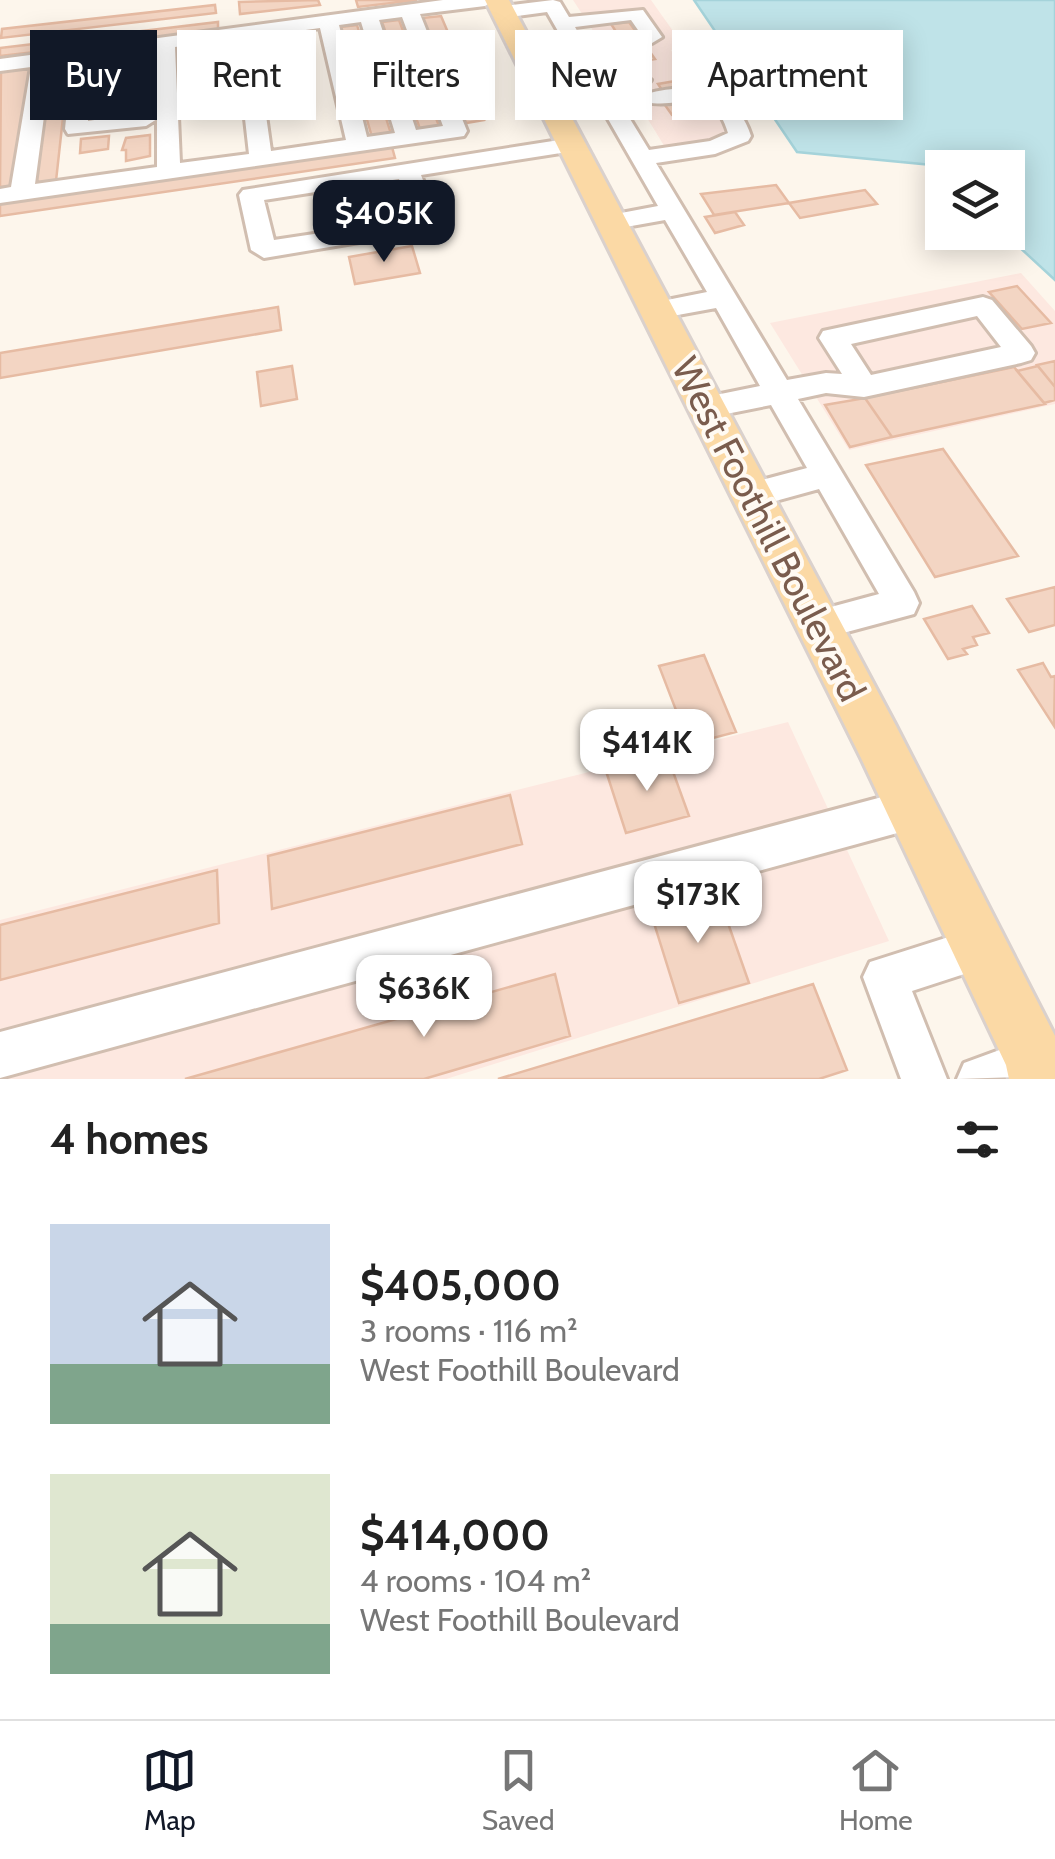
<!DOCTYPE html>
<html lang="en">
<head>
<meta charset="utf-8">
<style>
	:root { --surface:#fff; --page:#f2f2f2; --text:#222; --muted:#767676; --line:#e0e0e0; --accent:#111827 }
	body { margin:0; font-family:Cabin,sans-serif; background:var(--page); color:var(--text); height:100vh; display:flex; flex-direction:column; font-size:38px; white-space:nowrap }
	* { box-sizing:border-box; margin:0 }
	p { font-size:32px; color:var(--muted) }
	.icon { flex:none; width:55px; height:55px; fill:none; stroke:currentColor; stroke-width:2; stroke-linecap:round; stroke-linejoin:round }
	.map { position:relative; height:1079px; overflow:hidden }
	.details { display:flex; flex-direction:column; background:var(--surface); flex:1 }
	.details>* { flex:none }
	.top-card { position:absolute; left:30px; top:30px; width:995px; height:90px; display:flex; gap:20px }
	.buttons { position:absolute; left:925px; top:150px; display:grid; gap:20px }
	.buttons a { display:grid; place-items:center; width:100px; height:100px; border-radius:0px; background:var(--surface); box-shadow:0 5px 25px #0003; font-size:50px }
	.price { position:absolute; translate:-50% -85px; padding:0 22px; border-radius:20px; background:#fff; color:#222; font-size:32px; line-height:65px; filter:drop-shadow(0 2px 5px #0008) }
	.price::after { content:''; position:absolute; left:50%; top:60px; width:30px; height:22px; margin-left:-15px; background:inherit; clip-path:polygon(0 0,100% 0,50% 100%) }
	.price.on { background:var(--accent); color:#fff }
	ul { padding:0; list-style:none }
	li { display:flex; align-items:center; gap:30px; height:250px; padding:0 50px }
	li span { display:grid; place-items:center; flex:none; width:280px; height:200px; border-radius:0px; color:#555 }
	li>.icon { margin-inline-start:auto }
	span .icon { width:120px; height:120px; fill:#fffc; stroke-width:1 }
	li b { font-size:42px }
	h2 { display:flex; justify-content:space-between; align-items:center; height:120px; padding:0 50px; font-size:42px }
	.chip { padding:0 35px; border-radius:0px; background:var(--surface); box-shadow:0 5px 25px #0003; font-size:35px; line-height:90px }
	.chip.on { background:var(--accent); color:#fff }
	.tabs { display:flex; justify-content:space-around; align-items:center; height:140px; border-top:2px solid var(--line); background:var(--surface); font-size:28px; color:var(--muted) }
	.tabs a { display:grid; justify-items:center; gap:5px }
	.tabs .on { color:var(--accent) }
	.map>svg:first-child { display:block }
</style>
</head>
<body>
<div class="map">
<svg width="1055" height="1079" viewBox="0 0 1055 1079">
	<rect width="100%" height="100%" fill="#fdf6ec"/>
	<path fill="#fde8e0" d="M573,0H651L685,48L671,50L676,58L691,56L744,128L671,157L622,77L627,75L621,66H616Z
		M1021,273L1055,311V404L849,450L770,323Z
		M788,722L889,941L446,1079H0V920Z"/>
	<path fill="#bfe3e8" stroke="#a5d3da" stroke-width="2.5" d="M694,0H1055V280L1004,233L1008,232V168H942V174L932,165L797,152Z"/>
	<path fill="#f3d5c3" stroke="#e6bba3" stroke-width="2.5" d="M318,0L320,5L240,14L239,2Z
		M356,0H417L358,7Z
		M215,5L216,13L1,38L2,29Z
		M441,16L455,49L441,50L437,39L430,40L422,18Z
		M399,20L439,126L420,129L382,22Z
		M218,22V31L0,56V48Z
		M629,22L655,59L636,62L611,24Z
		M357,25L391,134L372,137L340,27Z
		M453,49L484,120L466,123L436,51Z
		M154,52V113L134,116L135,54Z
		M112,57L108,120L88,122L93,59Z
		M69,63L56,181L33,184L50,65Z
		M33,68L14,186L0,187L1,71Z
		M704,76L712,87L678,92L693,112L672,115L655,91L662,90L658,84Z
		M150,135V156L126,161V150H122L126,138Z
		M109,136L108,149L80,153L81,139Z
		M392,147L395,158L0,216V203Z
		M776,185L789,203L714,215L701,194Z
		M865,190L877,204L800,218L789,203Z
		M735,212L744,225L715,233L705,217Z
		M412,246L420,273L355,284L349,257Z
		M1017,286L1051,323L1022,329L989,292Z
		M278,307L281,330L0,378V353Z
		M1055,361V387L1037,365Z
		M292,366L297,399L261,406L257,372Z
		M1038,366L1055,387V400L1044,403L1017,371Z
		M1014,367L1045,404L892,437L865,398Z
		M865,398L892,437L850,447L825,405Z
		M943,449L1018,556L935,577L866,465Z
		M1055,587V625L1029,632L1007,599Z
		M972,606L989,633L973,637L977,645L963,649L967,654L948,659L924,619Z
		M704,655L736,732L648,755L635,720L676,710L659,666Z
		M1043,663L1051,677L1055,676L1054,726L1018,670Z
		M667,755L689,816L626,833L606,771Z
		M510,795L522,844L272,909L268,856Z
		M217,870L219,923L0,980V925Z
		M716,889L749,983L679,1003L649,907Z
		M555,974L570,1036L424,1079H185Z
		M813,984L847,1070L819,1079H498Z"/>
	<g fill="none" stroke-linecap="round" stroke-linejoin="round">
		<defs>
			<path id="minor" d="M443,0H494L485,6L420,14L467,131L464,136L0,203V189L11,187L31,67L0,71V59ZM402,17L443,126L416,130L379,20ZM361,22L395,133L367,137L339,25ZM320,28L346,140L271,151L255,37ZM236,39L249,154L180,163L175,47ZM155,50L157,119L146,112L136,114L138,52ZM118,55L114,117L88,121L93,59ZM72,61L65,129L68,134L146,126L157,119V167L35,184L51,64Z
				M553,0L560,2L569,17L643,10L662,37L652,43H634L631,39L640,33L631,20L575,27L583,41L622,35L632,41L629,45L590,52L607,80L641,74L651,80L648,84L613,91L649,150L710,141L728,133C713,82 680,110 646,102L642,98L646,94C691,82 735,86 751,136L748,141L715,154L656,163L787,380L826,373L842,374L819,338L823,331L983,297L992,300L1031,346L1035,353L1031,360L1021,363L864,397L826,393L798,399L914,592L919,603L914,614L817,640L805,636L800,625L805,614L879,594L819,489L750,508L739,504L734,495L739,486L807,468L771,405L706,418L696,415L691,407L696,399L760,386L716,308L656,319L647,316L643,310L647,304L707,292L665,220L609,230L597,222L600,217L658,206L596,98L548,105L537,99L548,93L590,87L547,12L503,18L494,12L503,6ZM977,316L1001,347L871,375L851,344Z
				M572,138L580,140L583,145L580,150L421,175L440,224L437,229L264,258L251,250L239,195L243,190ZM399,179L414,219L274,240L264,200Z
				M912,789L926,795L932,809L926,823L912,829L0,1078V1032Z
				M980,927L995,934L1002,949L995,964L912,991L947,1079H901L863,977L870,962Z
				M1035,1037L1051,1044L1055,1053L1051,1076L957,1079L964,1063Z"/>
			<path id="major" d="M485,0H509L895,724L1055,1036V1079H1009L1006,1065L861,758Z"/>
		</defs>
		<use href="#minor" stroke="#d1beb0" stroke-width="6"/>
		<use href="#major" stroke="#dad1cd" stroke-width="6"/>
		<use href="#minor" fill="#fff" fill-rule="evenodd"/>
		<use href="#major" fill="#fbd9a5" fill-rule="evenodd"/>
	</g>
	<g text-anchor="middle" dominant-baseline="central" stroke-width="8" stroke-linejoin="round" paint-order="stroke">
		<g font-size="38" fill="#7a5c4d" stroke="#fffaf3">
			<text transform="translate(769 529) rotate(63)">West Foothill Boulevard</text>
		</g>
	</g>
</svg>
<div class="buttons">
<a><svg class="icon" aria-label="layers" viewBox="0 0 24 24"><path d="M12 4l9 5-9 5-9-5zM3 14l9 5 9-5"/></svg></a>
</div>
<b class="price on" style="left:384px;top:265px">$405K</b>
<b class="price" style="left:647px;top:794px">$414K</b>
<b class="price" style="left:698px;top:946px">$173K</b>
<b class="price" style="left:424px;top:1040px">$636K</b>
<div class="top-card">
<a class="chip on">Buy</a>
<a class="chip">Rent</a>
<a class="chip">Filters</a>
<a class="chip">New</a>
<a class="chip">Apartment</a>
</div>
</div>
<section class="details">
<h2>4 homes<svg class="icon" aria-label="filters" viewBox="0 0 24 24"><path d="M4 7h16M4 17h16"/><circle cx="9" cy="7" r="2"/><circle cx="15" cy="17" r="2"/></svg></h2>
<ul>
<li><span style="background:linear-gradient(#c9d6e8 70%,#7fa58c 0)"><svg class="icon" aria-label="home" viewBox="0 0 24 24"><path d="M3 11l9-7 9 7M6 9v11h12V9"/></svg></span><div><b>$405,000</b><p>3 rooms · 116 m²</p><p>West Foothill Boulevard</p></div></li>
<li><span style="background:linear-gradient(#dfe7d0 75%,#7fa58c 0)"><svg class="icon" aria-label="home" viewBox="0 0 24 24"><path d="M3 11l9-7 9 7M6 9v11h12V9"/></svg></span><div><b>$414,000</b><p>4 rooms · 104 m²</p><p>West Foothill Boulevard</p></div></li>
</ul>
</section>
<nav class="tabs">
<a class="on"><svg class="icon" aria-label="map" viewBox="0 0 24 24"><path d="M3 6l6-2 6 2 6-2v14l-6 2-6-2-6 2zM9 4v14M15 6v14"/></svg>Map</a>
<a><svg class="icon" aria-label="saved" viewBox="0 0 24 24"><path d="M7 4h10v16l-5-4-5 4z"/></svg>Saved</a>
<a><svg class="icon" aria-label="home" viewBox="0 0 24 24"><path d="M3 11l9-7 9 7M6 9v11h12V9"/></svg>Home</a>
</nav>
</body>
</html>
